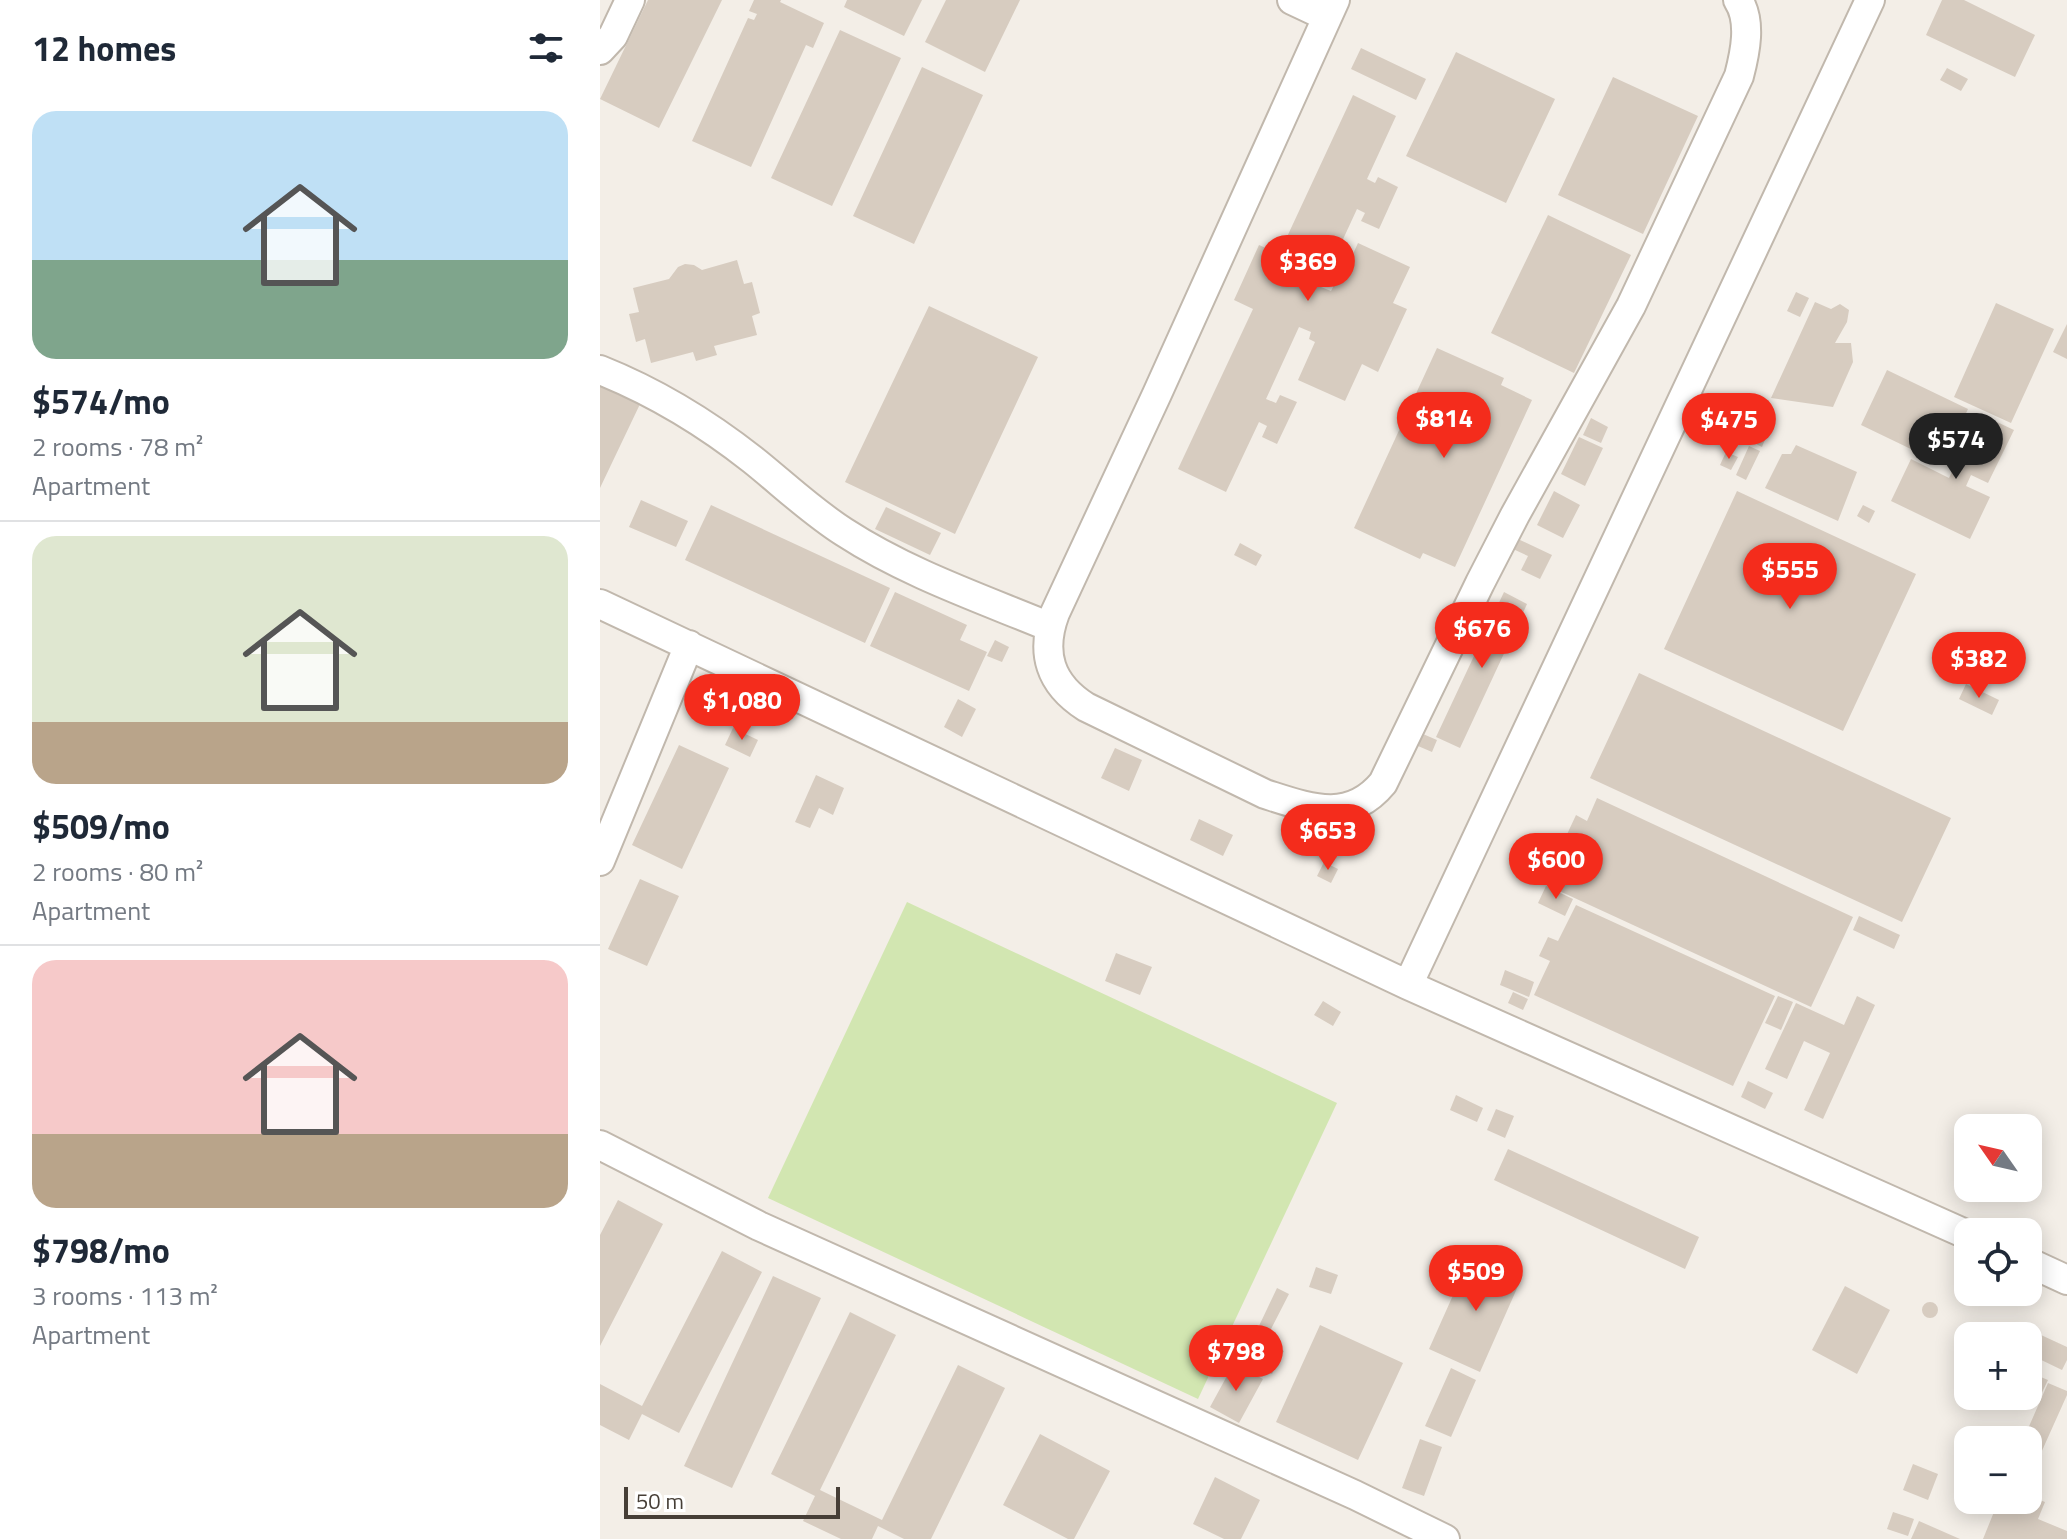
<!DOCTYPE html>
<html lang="en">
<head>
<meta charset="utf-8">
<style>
	:root { --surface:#fff; --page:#f6f6f7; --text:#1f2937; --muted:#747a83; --line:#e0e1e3; --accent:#f42c1c }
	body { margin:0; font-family:"Titillium Web",sans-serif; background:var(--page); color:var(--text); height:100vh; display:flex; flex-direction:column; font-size:30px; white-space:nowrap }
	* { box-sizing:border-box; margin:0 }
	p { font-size:26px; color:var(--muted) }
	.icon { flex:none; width:44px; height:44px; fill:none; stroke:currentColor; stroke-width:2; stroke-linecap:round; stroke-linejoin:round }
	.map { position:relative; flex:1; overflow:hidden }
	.side { display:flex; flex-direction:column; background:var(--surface); width:600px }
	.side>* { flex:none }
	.needle { width:52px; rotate:304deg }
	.tools { position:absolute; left:1354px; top:1114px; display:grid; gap:16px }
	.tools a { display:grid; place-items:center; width:88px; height:88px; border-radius:16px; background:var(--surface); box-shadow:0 4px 20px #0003; font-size:40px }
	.scale { position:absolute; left:24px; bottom:20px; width:216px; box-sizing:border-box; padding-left:8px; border:4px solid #463e36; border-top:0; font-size:22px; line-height:28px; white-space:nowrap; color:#463e36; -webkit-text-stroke:6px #fff; paint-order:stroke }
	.price { position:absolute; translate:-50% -68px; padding:0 18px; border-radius:28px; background:var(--accent); color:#fff; font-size:26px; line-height:52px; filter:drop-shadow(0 2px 4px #0008) }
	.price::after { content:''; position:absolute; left:50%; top:48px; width:24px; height:18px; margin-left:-12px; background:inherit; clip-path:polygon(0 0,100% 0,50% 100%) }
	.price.current { background:#222; color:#fff }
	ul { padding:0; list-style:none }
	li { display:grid; align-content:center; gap:16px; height:424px; padding:0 32px }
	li+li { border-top:2px solid var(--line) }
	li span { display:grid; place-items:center; height:248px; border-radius:24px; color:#555 }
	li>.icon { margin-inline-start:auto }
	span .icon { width:144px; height:144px; fill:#fffc; stroke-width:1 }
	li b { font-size:34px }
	h2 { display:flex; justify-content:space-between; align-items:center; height:96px; padding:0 32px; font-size:34px }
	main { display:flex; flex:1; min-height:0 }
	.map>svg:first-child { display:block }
</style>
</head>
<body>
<main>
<section class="side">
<h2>12 homes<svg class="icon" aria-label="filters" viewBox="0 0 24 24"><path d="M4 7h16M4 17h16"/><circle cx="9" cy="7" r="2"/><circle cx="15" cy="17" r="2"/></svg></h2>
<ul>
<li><span style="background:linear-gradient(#bfe0f5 60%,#7fa58c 0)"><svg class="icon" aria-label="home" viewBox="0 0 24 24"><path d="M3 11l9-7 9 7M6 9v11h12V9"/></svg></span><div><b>$574/mo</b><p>2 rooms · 78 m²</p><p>Apartment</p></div></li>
<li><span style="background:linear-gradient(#dfe7d0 75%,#b9a48a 0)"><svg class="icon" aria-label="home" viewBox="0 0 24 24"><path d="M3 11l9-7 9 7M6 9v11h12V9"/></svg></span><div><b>$509/mo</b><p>2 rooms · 80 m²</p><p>Apartment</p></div></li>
<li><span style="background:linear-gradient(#f6c9c9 70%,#b9a48a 0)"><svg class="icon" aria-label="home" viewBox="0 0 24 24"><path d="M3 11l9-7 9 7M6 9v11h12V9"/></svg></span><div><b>$798/mo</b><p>3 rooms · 113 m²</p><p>Apartment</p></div></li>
</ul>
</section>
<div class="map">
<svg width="1467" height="1539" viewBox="0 0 1467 1539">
	<rect width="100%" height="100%" fill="#f3eee7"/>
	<path fill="#d2e6b1" d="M307,902L737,1103L598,1399L168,1198Z"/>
	<path fill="#d7ccc0" d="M48,0H122L59,128L0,99Z
		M154,0H181L180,2L224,23L213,48L206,45L151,167L92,141L148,18L154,20L157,14L149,11Z
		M247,0H322L304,36L244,7Z
		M346,0H420L385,72L325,42Z
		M1342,0H1364L1435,35L1415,77L1326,35Z
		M240,30L301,58L232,206L171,178Z
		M761,48L826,79L816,100L751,69Z
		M856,52L955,99L906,203L806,156Z
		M322,67L383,95L314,244L253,216Z
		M1347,68L1368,79L1361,91L1340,80Z
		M1013,77L1098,116L1043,234L958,195Z
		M753,95L796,116L767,179L775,183L778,177L798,187L779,229L761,221L765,213L757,209L721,287L731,291L736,281L740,282L758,243L810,267L793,303L807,309L778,372L762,364L745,401L698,380L715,342L709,339L711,332L699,327L666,399L676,403L680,395L697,402L677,444L662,437L667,426L659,422L626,492L578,469L653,309L634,300L659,245L679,254Z
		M948,215L1031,255L974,373L891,333Z
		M137,260L144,284L152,282L160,313L152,316L157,335L114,346L117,355L96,361L93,352L51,363L45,339L36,342L29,314L39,312L33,288L69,279L78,267L85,264L94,265L102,270Z
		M1196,292L1209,298L1200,317L1187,311Z
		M1215,302L1231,309L1240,304L1249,310L1247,322L1235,343H1251L1253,362L1233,407L1171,398Z
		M1396,303L1454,329L1411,423L1354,397Z
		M329,306L438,357L355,534L245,482Z
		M1467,324V359L1453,352Z
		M837,348L904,378L901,385L932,400L855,567L823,553L820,559L754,528Z
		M1287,370L1368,409L1342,464L1261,425Z
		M0,383L41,402L0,488Z
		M1380,414L1414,430L1388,483L1371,475L1366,486L1390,497L1370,539L1291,501L1311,459L1349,478Z
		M991,418L1008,427L1001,443L983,435Z
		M1156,426L1168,432L1162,447L1150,441Z
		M979,437L1003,448L985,486L961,474Z
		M1196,445L1257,472L1238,521L1165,488L1182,454H1191Z
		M1149,446L1160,451L1146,480L1136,475Z
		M1126,452L1138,457L1131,470L1120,465Z
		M954,491L980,505L963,538L937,525Z
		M1137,491L1316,574L1243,731L1064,649Z
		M41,500L88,521L76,547L29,527Z
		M111,505L290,588L265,643L85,560Z
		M1263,505L1275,511L1269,523L1257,516Z
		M286,507L341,533L330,555L275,529Z
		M918,539L952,555L940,579L921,570L928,556L913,549Z
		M640,543L662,555L656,566L634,555Z
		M295,592L367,625L360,640L387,652L369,691L270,646Z
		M904,592L927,604L860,748L836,737Z
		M395,640L409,647L402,662L387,656Z
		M1039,673L1351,818L1302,922L990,778Z
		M1366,684L1399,700L1392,715L1359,699Z
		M358,699L376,709L362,737L344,727Z
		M133,728L158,740L150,757L125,745Z
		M823,734L837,740L832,752L818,746Z
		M79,745L129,768L82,869L32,845Z
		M515,748L542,760L529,791L501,778Z
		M216,775L244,788L233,815L219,808L210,828L195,822Z
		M997,798L1253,917L1211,1007L955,889L966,865L955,860L976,815L987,821Z
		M599,819L633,835L623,856L590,840Z
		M724,862L738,869L731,883L717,876Z
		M40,879L79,896L47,966L8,949Z
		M946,886L973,899L965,916L938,903Z
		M976,905L1175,996L1133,1086L934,995L950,961L939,956L948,937L958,941Z
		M1259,916L1300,935L1294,949L1253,930Z
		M516,953L552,967L540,995L505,981Z
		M905,970L934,982L929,997L900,985Z
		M913,992L928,999L923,1010L908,1003Z
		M1178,996L1193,1002L1181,1030L1165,1023Z
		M1257,996L1275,1005L1223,1119L1204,1110L1230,1053L1204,1041L1187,1079L1165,1069L1196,1003L1244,1025Z
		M723,1001L741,1012L733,1026L714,1015Z
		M1148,1081L1173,1093L1165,1109L1141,1097Z
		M856,1095L883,1108L877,1122L850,1110Z
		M896,1109L914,1116L905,1138L887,1130Z
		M908,1149L1099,1237L1085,1269L894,1180Z
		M18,1200L63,1224L0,1346V1235Z
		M122,1251L162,1272L79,1433L42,1414L29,1440L0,1425V1384L42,1406Z
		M871,1255L922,1277L880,1372L829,1349Z
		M716,1267L738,1275L731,1294L709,1287Z
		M173,1276L221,1298L132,1488L84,1466Z
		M1245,1286L1290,1310L1257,1374L1212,1350Z
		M677,1288L689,1294L669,1333L658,1328Z
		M1322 1310a8 8 0 1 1 16 0a8 8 0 1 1-16 0Z
		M250,1312L296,1335L220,1490L282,1520L358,1365L405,1388L331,1539H304L278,1526L272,1539H241L203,1521L215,1496L171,1474Z
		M720,1325L803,1363L758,1460L676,1422Z
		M1441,1335L1467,1347V1360L1462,1370L1431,1355Z
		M657,1339L669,1345L657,1369L645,1362Z
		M673,1345L684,1351L672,1374L661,1369Z
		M634,1363L663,1379L639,1423L610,1407Z
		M851,1368L876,1380L851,1437L825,1426Z
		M1436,1375L1448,1380L1436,1405L1425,1400Z
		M1448,1383L1467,1391V1395L1428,1482V1440H1423Z
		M440,1434L510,1471L474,1539H468L403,1505Z
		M820,1439L842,1447L824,1496L802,1488Z
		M1313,1464L1338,1474L1328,1500L1303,1490Z
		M615,1477L660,1500L641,1539H624L593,1524Z
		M1428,1495L1445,1502L1438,1519L1467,1531V1539H1383L1398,1502L1418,1510L1422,1500H1428Z
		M1293,1512L1314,1519L1308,1536L1287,1529Z
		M1319,1521L1360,1539H1311Z"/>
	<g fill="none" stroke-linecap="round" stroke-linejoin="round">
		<defs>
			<path id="minor" d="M692,0L726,16
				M735,0L557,394L455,613C440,653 450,684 486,707L665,794C709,808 749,824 783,783L880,583L915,515L1031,306L1139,76C1145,53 1152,21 1138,0
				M0,50L13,36L30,0
				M0,370C55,392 106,423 153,460C183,484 211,511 244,532C307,573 380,598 450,627
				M0,604L808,985L1368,1235
				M0,861L89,645
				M808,985L1270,0
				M0,1145L159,1226L755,1495L845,1539
				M1428,1262L1467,1280"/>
		</defs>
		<use href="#minor" stroke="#c1b8ad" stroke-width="32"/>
		<use href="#minor" stroke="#fff" stroke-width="28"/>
	</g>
</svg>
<div class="tools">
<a><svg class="needle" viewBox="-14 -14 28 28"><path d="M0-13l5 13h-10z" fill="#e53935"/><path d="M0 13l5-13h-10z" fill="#747a83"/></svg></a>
<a><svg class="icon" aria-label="locate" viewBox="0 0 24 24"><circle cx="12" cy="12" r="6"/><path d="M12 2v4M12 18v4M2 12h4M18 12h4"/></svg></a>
<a>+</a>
<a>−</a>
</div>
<div class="scale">50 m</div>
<b class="price" style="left:708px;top:303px">$369</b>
<b class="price" style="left:844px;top:460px">$814</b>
<b class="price" style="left:1129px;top:461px">$475</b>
<b class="price current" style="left:1356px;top:481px">$574</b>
<b class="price" style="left:1190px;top:611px">$555</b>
<b class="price" style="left:882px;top:670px">$676</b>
<b class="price" style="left:1379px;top:700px">$382</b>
<b class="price" style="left:142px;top:742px">$1,080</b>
<b class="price" style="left:728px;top:872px">$653</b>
<b class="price" style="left:956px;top:901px">$600</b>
<b class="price" style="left:876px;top:1313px">$509</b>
<b class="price" style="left:636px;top:1393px">$798</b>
</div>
</main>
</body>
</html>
